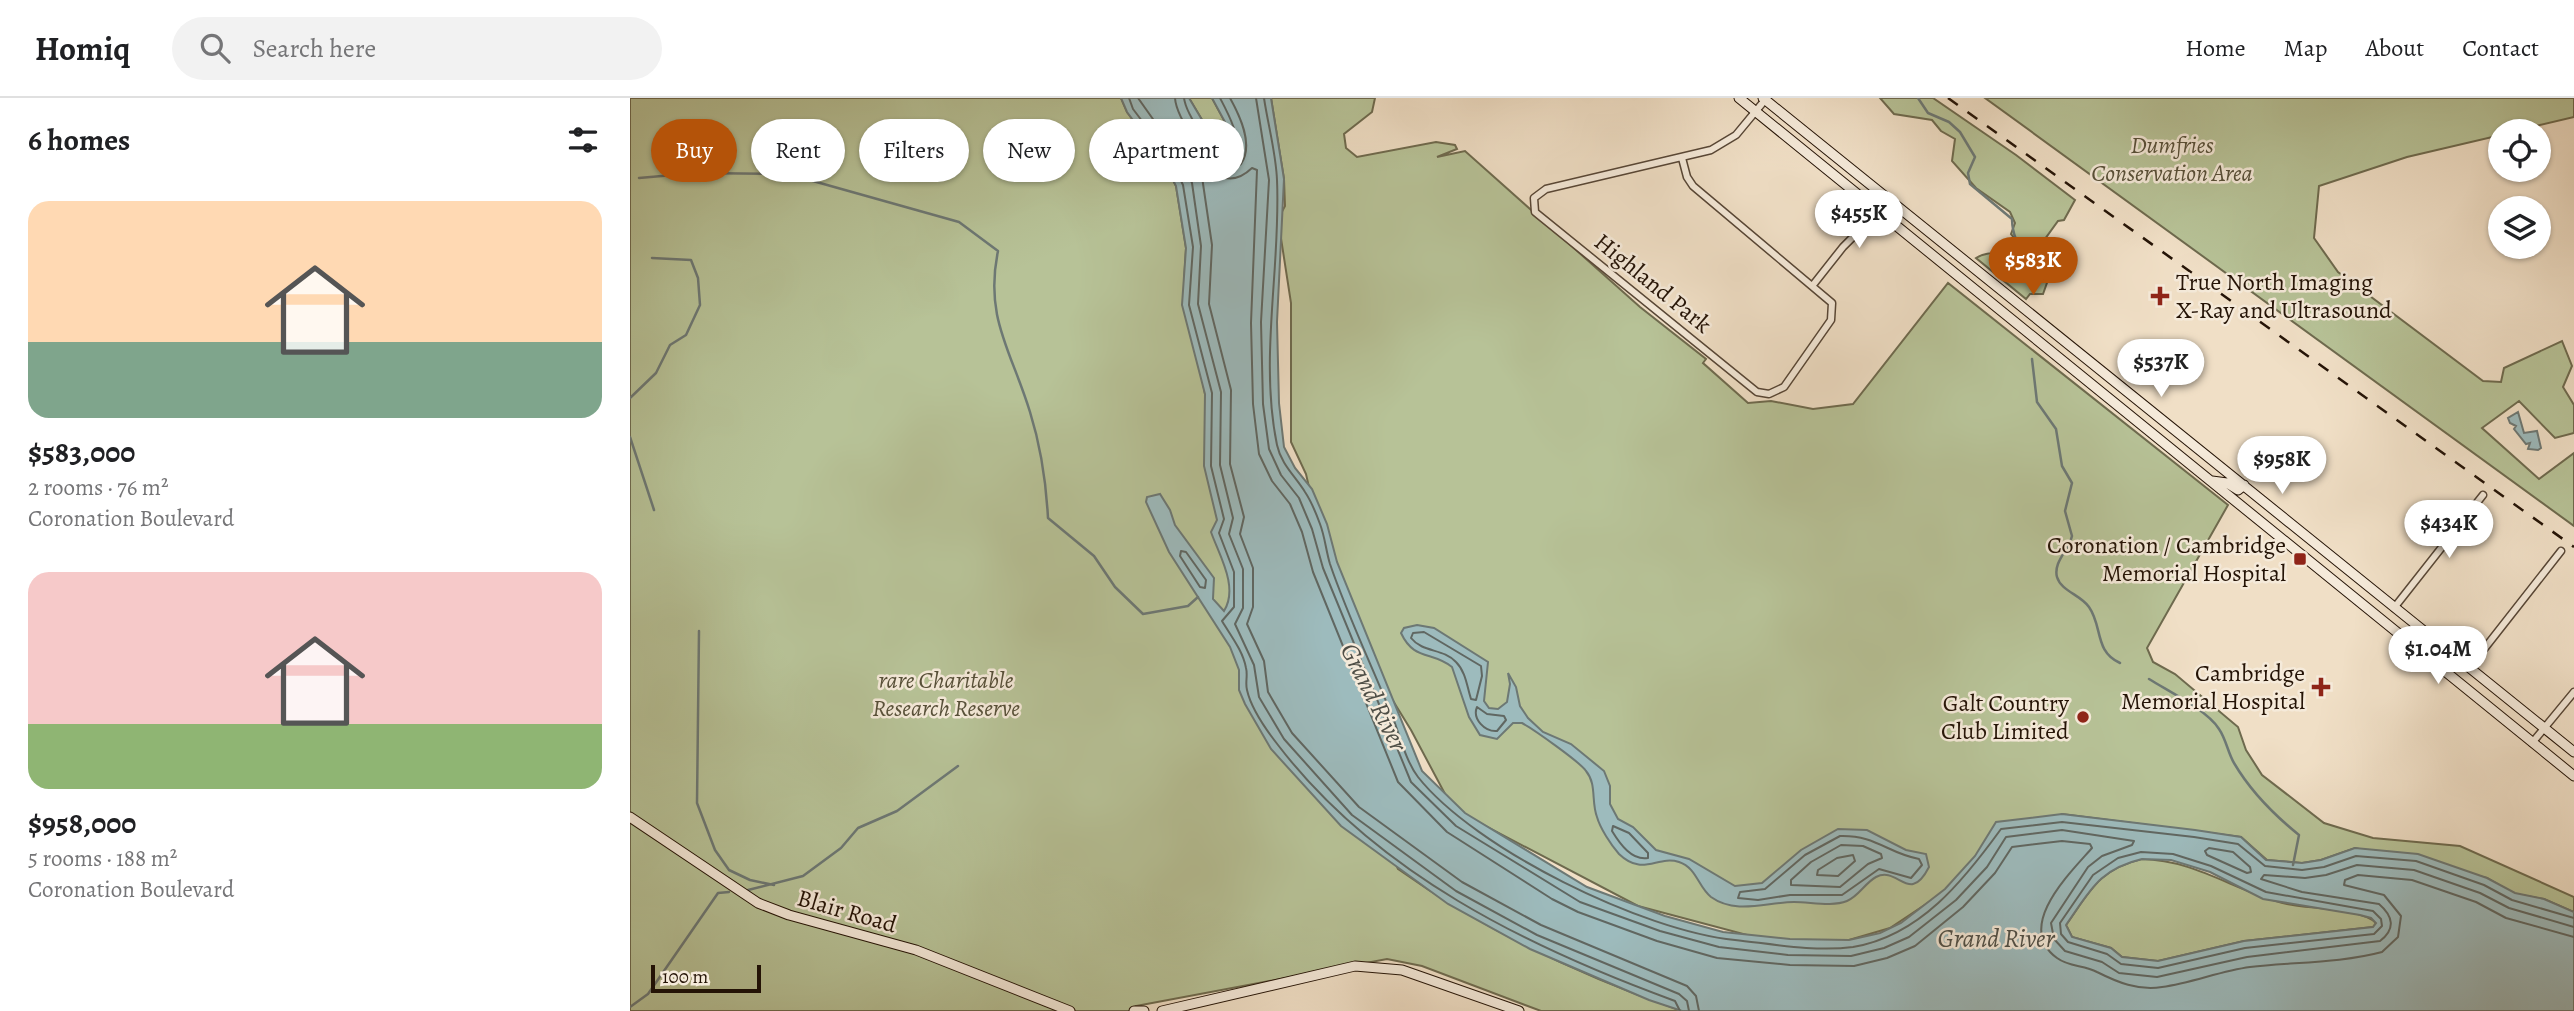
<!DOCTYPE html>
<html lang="en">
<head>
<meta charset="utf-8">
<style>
	:root { --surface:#fff; --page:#f2f2f2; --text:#202124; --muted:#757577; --line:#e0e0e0; --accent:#b45309 }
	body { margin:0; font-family:Alegreya,serif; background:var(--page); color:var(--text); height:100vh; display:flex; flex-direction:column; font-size:26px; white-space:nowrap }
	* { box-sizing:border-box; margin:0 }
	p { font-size:23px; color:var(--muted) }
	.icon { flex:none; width:38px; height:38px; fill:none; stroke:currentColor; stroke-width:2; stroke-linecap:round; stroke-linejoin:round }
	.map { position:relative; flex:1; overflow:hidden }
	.details { display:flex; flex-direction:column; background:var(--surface); width:630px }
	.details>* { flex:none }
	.guide { position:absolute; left:21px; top:21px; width:665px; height:63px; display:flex; gap:14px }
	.controls { position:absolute; left:1858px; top:21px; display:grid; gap:14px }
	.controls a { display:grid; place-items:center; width:63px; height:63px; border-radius:50%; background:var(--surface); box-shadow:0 2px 5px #0004; font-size:35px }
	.scale { position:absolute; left:21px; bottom:18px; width:110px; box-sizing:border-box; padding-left:7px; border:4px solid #241306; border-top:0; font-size:19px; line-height:24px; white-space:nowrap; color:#241306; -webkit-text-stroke:5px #f5eada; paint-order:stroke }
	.price { position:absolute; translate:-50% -60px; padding:0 16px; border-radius:24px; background:#fff; color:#222; font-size:23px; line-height:46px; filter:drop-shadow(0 2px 4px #0008) }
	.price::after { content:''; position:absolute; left:50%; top:42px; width:21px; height:16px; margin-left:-10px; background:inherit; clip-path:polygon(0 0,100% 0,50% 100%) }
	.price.active { background:var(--accent); color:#fff }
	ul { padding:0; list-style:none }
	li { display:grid; align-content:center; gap:14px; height:371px; padding:0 28px }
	li span { display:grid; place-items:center; height:217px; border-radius:21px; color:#555 }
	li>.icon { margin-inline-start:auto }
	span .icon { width:126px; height:126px; fill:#fffc; stroke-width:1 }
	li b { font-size:30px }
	h2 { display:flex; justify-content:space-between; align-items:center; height:84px; padding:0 28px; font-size:30px }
	.chip { padding:0 24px; border-radius:32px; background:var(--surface); box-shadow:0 2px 5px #0004; font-size:24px; line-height:63px }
	.chip.active { background:var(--accent); color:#fff }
	header { display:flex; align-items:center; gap:42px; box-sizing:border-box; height:98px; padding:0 35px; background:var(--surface); border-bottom:2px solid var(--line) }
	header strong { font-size:33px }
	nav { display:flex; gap:38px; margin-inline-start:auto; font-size:24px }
	.search { width:490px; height:63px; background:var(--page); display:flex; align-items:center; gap:18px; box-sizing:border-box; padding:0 24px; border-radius:38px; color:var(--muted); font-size:26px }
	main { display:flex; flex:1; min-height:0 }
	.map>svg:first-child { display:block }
</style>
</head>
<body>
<header>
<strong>Homiq</strong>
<div class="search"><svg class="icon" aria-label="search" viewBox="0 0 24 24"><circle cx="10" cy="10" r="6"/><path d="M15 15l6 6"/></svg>Search here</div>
<nav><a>Home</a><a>Map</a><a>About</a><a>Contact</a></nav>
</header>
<main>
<section class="details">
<h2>6 homes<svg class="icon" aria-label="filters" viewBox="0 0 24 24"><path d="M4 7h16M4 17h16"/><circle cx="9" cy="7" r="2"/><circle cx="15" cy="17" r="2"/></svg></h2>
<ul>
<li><span style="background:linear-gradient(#ffd9b3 65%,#7fa58c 0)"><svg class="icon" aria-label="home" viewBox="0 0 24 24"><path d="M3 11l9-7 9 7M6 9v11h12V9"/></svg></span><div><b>$583,000</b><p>2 rooms · 76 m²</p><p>Coronation Boulevard</p></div></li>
<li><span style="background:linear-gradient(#f6c9c9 70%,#8fb573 0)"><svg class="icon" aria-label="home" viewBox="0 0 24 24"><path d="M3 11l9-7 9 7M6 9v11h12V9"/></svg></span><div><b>$958,000</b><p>5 rooms · 188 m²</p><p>Coronation Boulevard</p></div></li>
</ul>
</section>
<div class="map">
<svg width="1944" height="913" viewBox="0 0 1944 913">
	<rect width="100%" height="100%" fill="#f0dfc6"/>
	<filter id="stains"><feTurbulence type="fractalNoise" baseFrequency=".00286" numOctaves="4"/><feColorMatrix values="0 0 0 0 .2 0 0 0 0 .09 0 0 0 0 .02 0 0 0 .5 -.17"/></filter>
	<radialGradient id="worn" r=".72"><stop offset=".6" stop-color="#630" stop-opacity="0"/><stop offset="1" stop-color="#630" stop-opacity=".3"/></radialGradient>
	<path fill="#b7c297" stroke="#6e6a4e" stroke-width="2" d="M0,0H491L497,14L534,64L546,88L556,150L554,184L575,296V314L768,771C855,833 951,878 1052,913H911L792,868L757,861L506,908L508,913H0Z
		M559,0H582L595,24L600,58L584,42Z
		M641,0H745L742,14L714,36L716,50L727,59L806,44L825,47L827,51L807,59L835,53L1010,209L1076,261L1073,265L1118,305L1141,303L1183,311L1223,306L1318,185L1598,407L1517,550L1523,564L1545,576L1608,629L1616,652L1632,677L1694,725L1743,740L1830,748L1944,799V814L1914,801L1885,796L1857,780L1725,750L1691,762L1672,765L1637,762L1611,739L1432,716L1260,830L1219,842L1151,846L1008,808L823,711L781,632L707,512L676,376L661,344V205L648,121L655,108L654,81Z
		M1250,0H1303L1386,57L1445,102L1434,122L1428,123L1415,141L1428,154L1413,196H1400L1396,201L1346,160C1360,151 1374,158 1389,151V146L1381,136L1385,125L1380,114L1346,90L1322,63L1325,41L1311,33L1302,22L1264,16Z
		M1355,0H1944V19L1885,33H1871V37L1777,59L1689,88L1684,140L1708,174L1853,283L1871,284L1874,270L1932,243L1942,268L1933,289L1944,307V335L1925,340L1889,303L1852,330L1909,381L1944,355V428Z
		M1512,761C1566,762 1606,794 1657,806C1679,811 1731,810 1746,825L1743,829L1614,843L1528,863L1492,859L1481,850L1442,839L1436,827C1460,793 1469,771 1512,761Z"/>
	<path fill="#9dbbbd" stroke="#6d7874" stroke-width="2" fill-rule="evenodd" d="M491,0H559L584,42L599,57L595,24L582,0H641L654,81L647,224L649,305L654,349L665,370L682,391L697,426L707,464L792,673L835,715L957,789L1035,818L1093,834L1160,841L1219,842L1250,835L1271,825L1315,791L1345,758L1366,724L1432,716L1565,732L1611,739L1636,762L1672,765L1691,762L1725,750L1788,756L1857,780L1885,795L1914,801L1944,814V913H1052L1019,902L900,851L818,806L711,728L641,651L615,606L609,592V572L600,549L539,454L516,404L517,399L530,396L540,412L545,427L584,480L583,501L594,513C609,489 589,457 581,434L587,422L574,368L575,296L552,207L556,150L546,88L534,64L497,14ZM1512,761L1541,762L1580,774L1633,801L1730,817L1741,820L1746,825L1743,829L1614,843L1528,863L1492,859L1481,850L1442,839L1436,827C1460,793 1469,771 1512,761Z
		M1888,314L1894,335L1907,333L1911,350L1908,352L1898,351L1900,345L1896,346L1884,331L1886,328L1880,325L1878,320Z
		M787,527L804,530L858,564L854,603L859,610L868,611L877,604L880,586L878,575L886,589L890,608L898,620L913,634L941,646L974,673L980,688V706L988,721L1003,729L1026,752L1059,761L1105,788L1132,785L1171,752L1208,731L1237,732L1276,752L1296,756L1299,769C1279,808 1268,767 1246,779C1235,785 1229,798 1217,803C1202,809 1181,804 1164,804C1137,804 1106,817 1081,799C1068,789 1067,770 1049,764C1027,757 1013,779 989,756C981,747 970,730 967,719C961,704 967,686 956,673C950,664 903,631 892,625H883L867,641L850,637L839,619L822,569C802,553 784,563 771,535L774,530Z"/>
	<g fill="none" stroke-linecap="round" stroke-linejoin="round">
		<path stroke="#606762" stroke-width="2" d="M499,0L503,11L540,60L553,87L563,149L559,207L582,295L581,368L594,421L589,435L604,474V509L592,523C601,538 613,553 616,570C618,577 615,585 617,592C621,610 637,633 648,647C746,775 897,849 1045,903L1050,913
			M508,0L547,55L562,85L571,148L568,206L591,294L590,367L603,420L599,436L613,471V510L605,526L624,567L629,599L654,641L722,717L826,793L907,837L1049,896L1057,903L1059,913
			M545,0C546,20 578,68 599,72L611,66C624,47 610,18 600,0
			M554,0C556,16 584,59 599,63L606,59C611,39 599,17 590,0
			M626,0L639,82L631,224L633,306L639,351L651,377L669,400L682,431L693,470L781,684L826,728L950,804L1030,833L1089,849L1158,857L1221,858L1254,850L1279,839L1326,802L1357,769L1376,739L1432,732L1504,743L1502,747L1472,758L1458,769L1421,825L1424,841L1435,853L1472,864L1489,875L1527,879L1617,859L1750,843C1766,831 1763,818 1749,806L1672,794L1631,781L1634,777L1675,780L1696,777L1727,767L1784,772L1850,795L1879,810L1944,829
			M634,0C638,27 646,55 647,82C651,170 629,259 647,347C651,366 665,378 675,394C681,403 686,415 690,426C695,439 696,453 700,466C717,516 741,566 761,615C769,634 775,662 788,679C845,751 1013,833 1105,842C1142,846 1185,854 1223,849C1290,838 1334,782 1371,731L1432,724L1564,739L1608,746L1635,768L1672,772L1694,769L1726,758L1786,763L1854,787L1882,802L1944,820
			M551,453L556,454L576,482L575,490L570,489L550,458Z
			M794,534L851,568L852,578L846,602L841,601C837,589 836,574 826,564C813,550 793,555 781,540L783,535Z
			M847,609L857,616L874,618L876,622L867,633C855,634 842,621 847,609Z
			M983,728L999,735L1018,755V760C1002,763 990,746 982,733Z
			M1210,738C1246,737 1257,755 1289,761L1292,767L1281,780L1249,771L1212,797H1160L1128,802L1108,800L1110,794L1135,791L1175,757Z
			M1211,747L1233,748L1251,756L1252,760L1238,766L1210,789L1161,787V782L1181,764Z
			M1579,750L1603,754L1620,769L1621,774L1617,775L1577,757L1575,753Z
			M1511,754L1543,756L1581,768L1636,794L1743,813L1751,821L1752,828L1744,836L1615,850L1528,870L1491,866L1477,856L1438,844L1431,836L1430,825L1463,777L1488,760Z
			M1223,757L1225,763L1208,778L1187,777L1188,772L1207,760Z
			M1069,913L1066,898L1057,888L911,827L832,784L729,709L662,635L638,594L634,563L617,526L623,509V470L610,436L614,419L600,366L601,292L579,206L582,147L571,72C591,79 603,88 622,70L627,72L621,225L623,306L629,356L642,383L660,406L672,434L683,474L768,684L817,734L922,801L948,814L1027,843L1087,860L1160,867L1224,868L1257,860L1285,848L1333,809L1365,775L1382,749L1432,743L1460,746L1462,750C1440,775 1384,829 1427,860C1439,869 1454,867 1467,874C1487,884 1508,893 1532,889C1562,885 1590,873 1620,869C1663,864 1711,865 1752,854L1768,839L1771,818L1754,797L1714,787L1715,782L1728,777L1782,782L1846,804L1876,820L1944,839"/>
		<path stroke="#6d7874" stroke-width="2.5" d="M1288,0L1298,15L1319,24L1330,34L1345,59L1338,75L1340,86L1382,121C1383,158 1409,155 1403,195
			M9,80L66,75L158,76L329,124L368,153C354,220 382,254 400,314C411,349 416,383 418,420L464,458L485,489L513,516L558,508L568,499
			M1402,261L1407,304L1426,331L1432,368L1442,385L1435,413L1442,438C1439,452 1423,464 1427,479C1431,493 1451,497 1459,509C1473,529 1464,553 1490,565
			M0,300L26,275L40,247L56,237L70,207L68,180L61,162L22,160
			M0,339L24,412
			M69,533L67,705L85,752L99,772L120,782L144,787
			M1519,581C1538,593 1577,612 1589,631C1596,641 1598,655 1604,665C1621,694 1643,716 1669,737L1663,767
			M118,792L173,778L211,750L228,730L267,713L328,668
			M0,909L18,896L88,795L99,794"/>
		<defs>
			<path id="minor" d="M1052,60L1057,79L1063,88L1202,205L1201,222L1154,289L1139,296L1127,294L905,114L904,100L916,91L1081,52L1106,37L1135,2
				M1183,187L1213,149L1259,103
				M1764,510L1853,397
				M1840,569L1931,453
				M1902,645L1944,594"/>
			<path id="secondary" d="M1109,0L1944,678
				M1133,0L1944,654
				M1582,383L1597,385L1608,392L1614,387
				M0,719L128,805L159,817L286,852L440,913
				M504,913H514
				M532,913L725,868L772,872L889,913"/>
		</defs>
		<use href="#minor" stroke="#574636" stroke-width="9"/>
		<use href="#secondary" stroke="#241306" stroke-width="11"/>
		<use href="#minor" stroke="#f5eada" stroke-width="6"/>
		<use href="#secondary" stroke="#f5eada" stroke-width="9"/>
		<path stroke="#241306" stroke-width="2.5" stroke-dasharray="12 12" stroke-linecap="butt" d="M1318,0L1944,449"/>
	</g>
	<g fill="#8f2418" stroke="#f5eada" stroke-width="2.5">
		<path d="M1526.5 187.5h7v7h7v7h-7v7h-7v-7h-7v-7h7z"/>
		<rect x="1663" y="454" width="14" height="14" rx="3.5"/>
		<path d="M1687.5 578.5h7v7h7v7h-7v7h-7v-7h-7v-7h7z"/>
		<circle cx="1453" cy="619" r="7"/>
	</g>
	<g text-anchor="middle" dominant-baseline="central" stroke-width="5" stroke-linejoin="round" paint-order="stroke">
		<g font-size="24" font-style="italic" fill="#575039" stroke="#f5eada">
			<text x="1542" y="47">Dumfries<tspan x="1542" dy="28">Conservation Area</tspan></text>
			<text x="316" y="582">rare Charitable<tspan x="316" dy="28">Research Reserve</tspan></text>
		</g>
		<g font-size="24" fill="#241306" stroke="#f5eada" text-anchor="end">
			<text x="1546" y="184" text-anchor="start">True North Imaging<tspan x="1546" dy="28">X-Ray and Ultrasound</tspan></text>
			<text x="1656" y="447">Coronation / Cambridge<tspan x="1656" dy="28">Memorial Hospital</tspan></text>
			<text x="1675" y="575">Cambridge<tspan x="1675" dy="28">Memorial Hospital</tspan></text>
			<text x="1439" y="605">Galt Country<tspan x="1439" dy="28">Club Limited</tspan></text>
		</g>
		<g font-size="24" fill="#241306" stroke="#f5eada">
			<text transform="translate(1023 185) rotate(39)">Highland Park</text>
			<text transform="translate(217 813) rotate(16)">Blair Road</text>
		</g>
		<g font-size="26" font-style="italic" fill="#4e4e46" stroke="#f5eada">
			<text transform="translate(744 599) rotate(63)">Grand River</text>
			<text x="1366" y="840">Grand River</text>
		</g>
	</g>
	<rect width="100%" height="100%" filter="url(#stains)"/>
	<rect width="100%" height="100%" fill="url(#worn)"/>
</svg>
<div class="controls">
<a><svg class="icon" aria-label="locate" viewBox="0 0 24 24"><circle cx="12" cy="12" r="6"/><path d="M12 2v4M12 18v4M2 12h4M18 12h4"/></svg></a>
<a><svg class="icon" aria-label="layers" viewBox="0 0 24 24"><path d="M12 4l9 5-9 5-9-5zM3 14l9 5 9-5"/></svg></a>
</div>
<div class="scale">100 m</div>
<b class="price" style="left:1229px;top:152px">$455K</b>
<b class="price active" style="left:1403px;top:199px">$583K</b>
<b class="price" style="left:1531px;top:301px">$537K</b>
<b class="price" style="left:1652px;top:398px">$958K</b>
<b class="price" style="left:1819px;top:462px">$434K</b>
<b class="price" style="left:1808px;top:588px">$1.04M</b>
<div class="guide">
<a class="chip active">Buy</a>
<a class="chip">Rent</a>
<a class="chip">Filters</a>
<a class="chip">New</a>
<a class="chip">Apartment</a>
</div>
</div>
</main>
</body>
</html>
